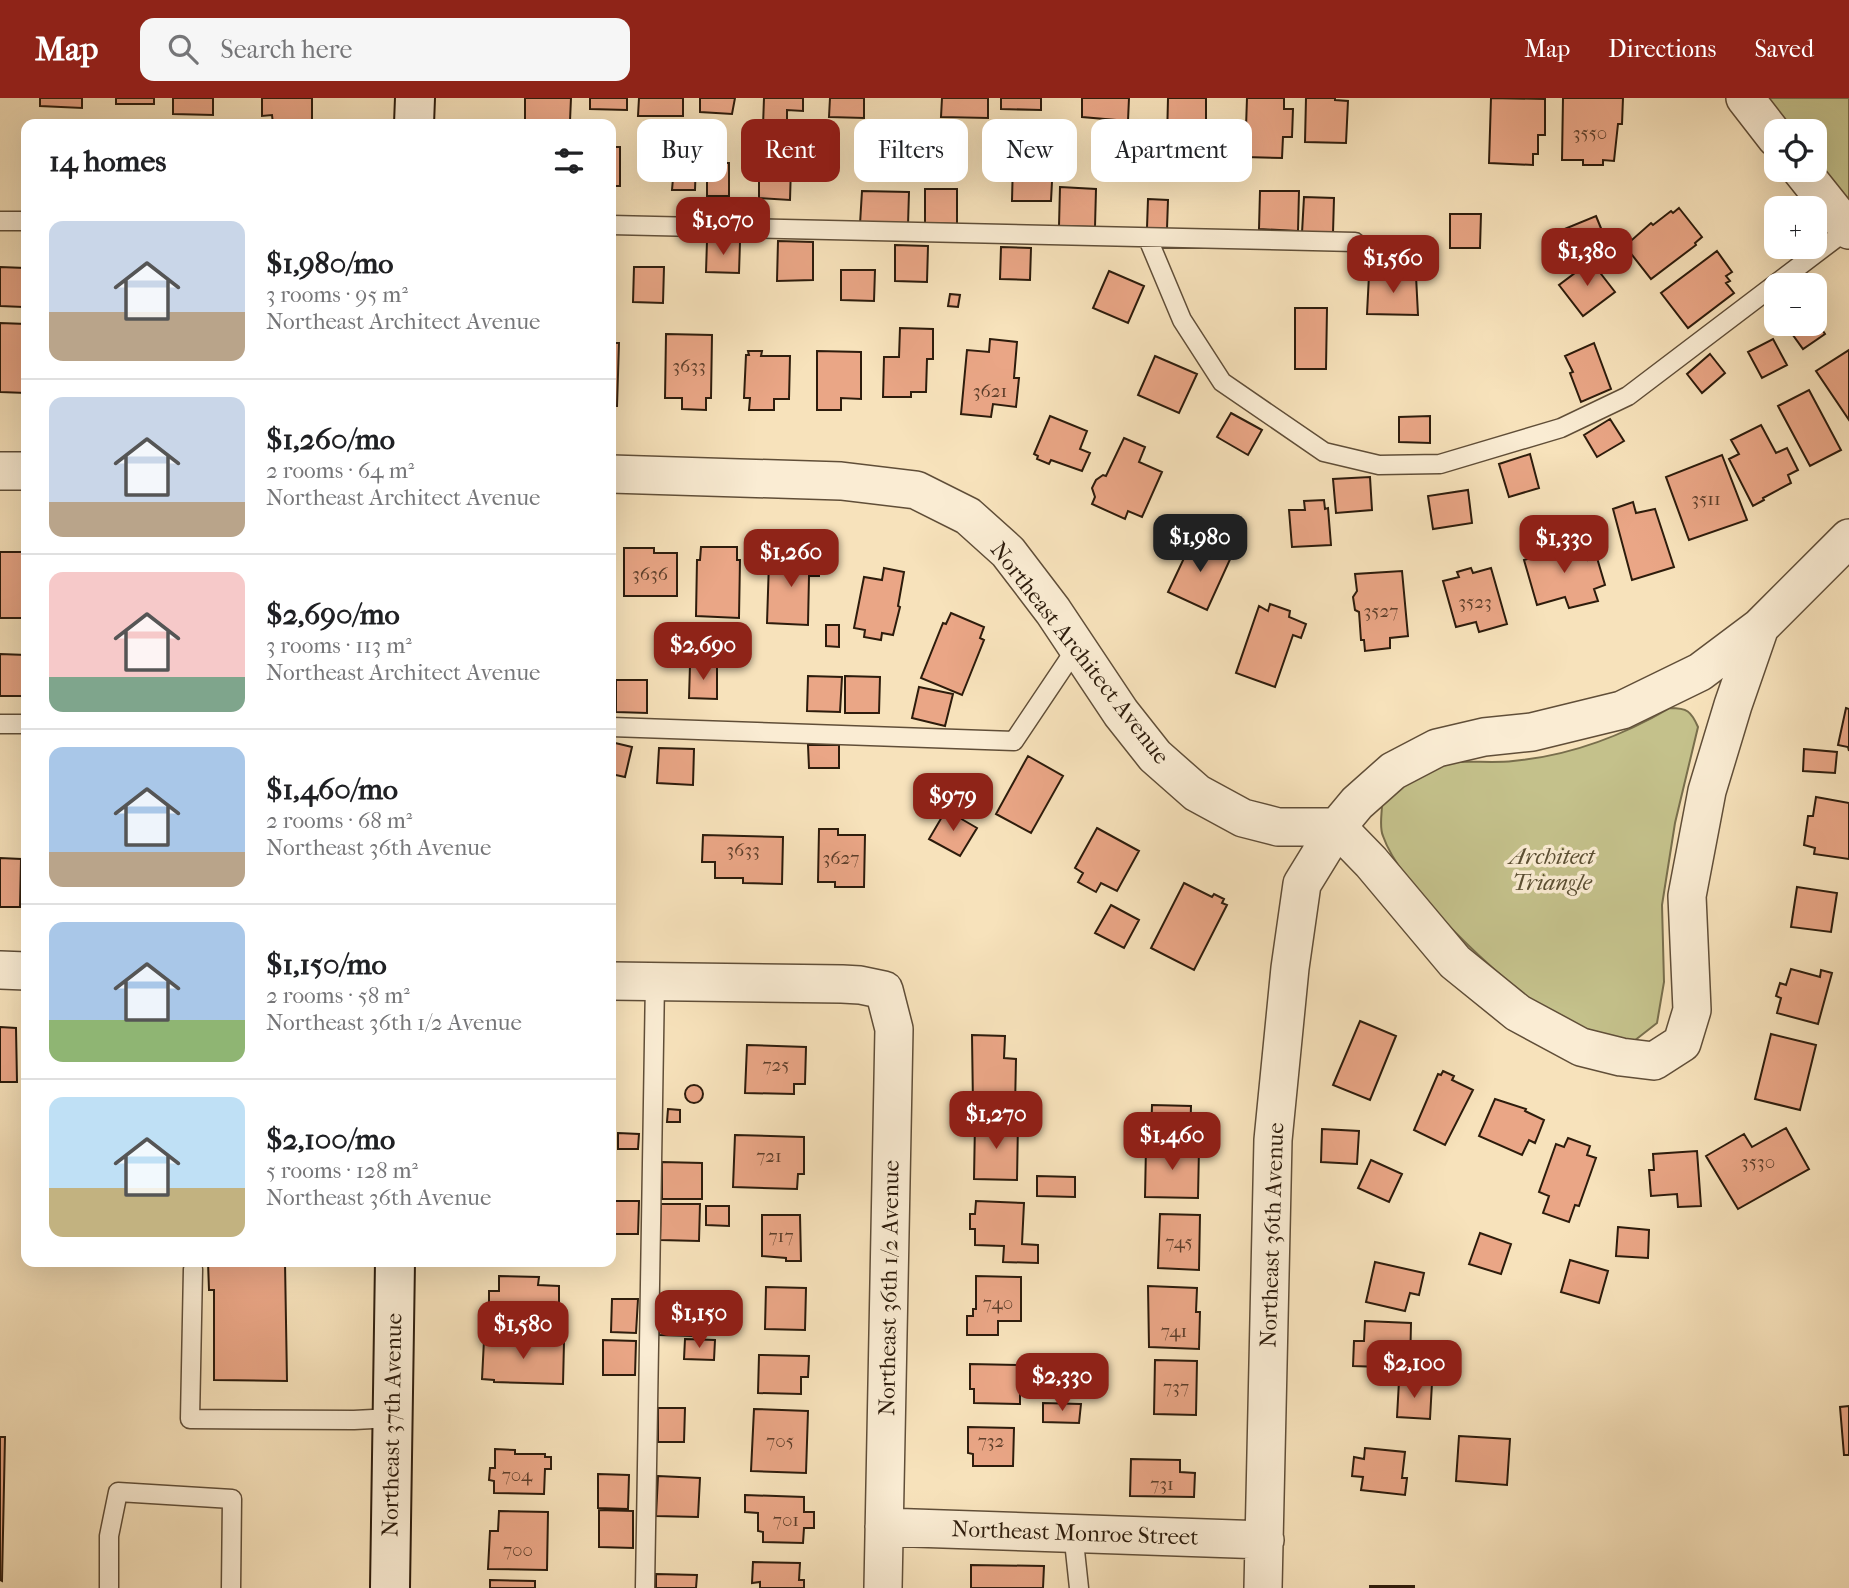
<!DOCTYPE html>
<html lang="en">
<head>
<meta charset="utf-8">
<style>
	:root { --surface:#fff; --page:#f6f6f6; --text:#202124; --muted:#757577; --line:#e0e0e0; --accent:#8f2418 }
	body { margin:0; font-family:"IM FELL French Canon",serif; background:var(--page); color:var(--text); height:100vh; display:flex; flex-direction:column; font-size:26px; white-space:nowrap }
	* { box-sizing:border-box; margin:0 }
	p { font-size:23px; color:var(--muted) }
	.icon { flex:none; width:38px; height:38px; fill:none; stroke:currentColor; stroke-width:2; stroke-linecap:round; stroke-linejoin:round }
	.map { position:relative; flex:1; overflow:hidden }
	.side { position:absolute; left:21px; top:21px; width:595px; height:1148px; display:flex; flex-direction:column; background:var(--surface); border-radius:14px; box-shadow:0 7px 28px #0002 }
	.side>* { flex:none }
	.banner { position:absolute; left:637px; top:21px; width:665px; height:63px; display:flex; gap:14px }
	.tools { position:absolute; left:1764px; top:21px; display:grid; gap:14px }
	.tools a { display:grid; place-items:center; width:63px; height:63px; border-radius:14px; background:var(--surface); box-shadow:0 7px 28px #0002; font-size:35px }
	.price { position:absolute; translate:-50% -60px; padding:0 16px; border-radius:14px; background:var(--accent); color:#fff; font-size:23px; line-height:46px; filter:drop-shadow(0 2px 4px #0008) }
	.price::after { content:''; position:absolute; left:50%; top:42px; width:21px; height:16px; margin-left:-10px; background:inherit; clip-path:polygon(0 0,100% 0,50% 100%) }
	.price.selected { background:#222; color:#fff }
	ul { padding:0; list-style:none }
	li { display:flex; align-items:center; gap:21px; height:175px; padding:0 28px }
	li+li { border-top:2px solid var(--line) }
	li span { display:grid; place-items:center; flex:none; width:196px; height:140px; border-radius:14px; color:#555 }
	li>.icon { margin-inline-start:auto }
	span .icon { width:84px; height:84px; fill:#fffc; stroke-width:1 }
	li b { font-size:30px }
	h2 { display:flex; justify-content:space-between; align-items:center; height:84px; padding:0 28px; font-size:30px }
	.pill { padding:0 24px; border-radius:14px; background:var(--surface); box-shadow:0 7px 28px #0002; font-size:24px; line-height:63px }
	.pill.selected { background:var(--accent); color:#fff }
	header { display:flex; align-items:center; gap:42px; box-sizing:border-box; height:98px; padding:0 35px; background:var(--accent); color:#fff }
	header strong { font-size:33px }
	nav { display:flex; gap:38px; margin-inline-start:auto; font-size:24px }
	.search { width:490px; height:63px; background:var(--page); display:flex; align-items:center; gap:18px; box-sizing:border-box; padding:0 24px; border-radius:14px; color:var(--muted); font-size:26px }
	.map>svg:first-child { display:block }
</style>
</head>
<body>
<header>
<strong>Map</strong>
<div class="search"><svg class="icon" aria-label="search" viewBox="0 0 24 24"><circle cx="10" cy="10" r="6"/><path d="M15 15l6 6"/></svg>Search here</div>
<nav><a>Map</a><a>Directions</a><a>Saved</a></nav>
</header>
<div class="map">
<svg width="1849" height="1490" viewBox="0 0 1849 1490">
	<rect width="100%" height="100%" fill="#f7e2bb"/>
	<filter id="stains"><feTurbulence type="fractalNoise" baseFrequency=".00286" numOctaves="4"/><feColorMatrix values="0 0 0 0 .2 0 0 0 0 .09 0 0 0 0 .02 0 0 0 .5 -.17"/></filter>
	<radialGradient id="worn" r=".72"><stop offset=".6" stop-color="#630" stop-opacity="0"/><stop offset="1" stop-color="#630" stop-opacity=".3"/></radialGradient>
	<path fill="#c4c18b" stroke="#786e4c" stroke-width="2" d="M1768,0H1849V107L1815,62V33H1793Z
		M1670,610C1687,610 1691,613 1698,629L1675,725L1662,807L1664,884L1657,925L1634,943C1605,938 1574,929 1548,913C1502,885 1400,788 1383,738C1379,729 1382,716 1382,706C1393,697 1403,685 1414,677C1444,656 1479,667 1513,663C1569,658 1622,638 1670,610Z"/>
	<path fill="#eaa686" stroke="#2d1c0c" stroke-width="2" d="M40,0H82V10L40,8Z
		M116,0H154V6H116Z
		M173,0H213V17L173,16Z
		M262,0H312V26H273L272,17L262,18Z
		M525,0H571L570,23H525Z
		M590,0H627V12L590,11Z
		M639,0H683V18H638Z
		M700,0H735L732,16L700,14Z
		M764,0H803V13L787,12V29L763,28Z
		M830,0H864V20L829,19Z
		M942,0H988V20L941,19Z
		M1001,0H1041V12L1001,11Z
		M1082,0H1129L1128,23L1082,19Z
		M1168,0H1206V22L1211,23L1210,44L1167,43Z
		M1247,0H1284V11H1293L1292,39H1283L1282,60L1245,59Z
		M1306,0H1335V2L1348,3L1346,45L1305,44Z
		M1491,0L1545,1V37H1538V56H1533V67L1489,65Z
		M1563,0H1623L1622,26H1618L1614,63L1603,62V67H1583V62H1562Z
		M611,49H620V88H611Z
		M675,57H694V61L696,62L695,92H672Z
		M1013,63L1053,64L1051,103H1012Z
		M707,65H729V98H707Z
		M759,67L791,68L790,102L759,100Z
		M1060,89L1096,91L1095,129L1059,128Z
		M925,91H957V126L925,125Z
		M862,93L909,94L908,127L860,126Z
		M1260,93H1299L1298,133L1259,131Z
		M1304,99L1334,100L1333,135H1302Z
		M1148,101L1168,102L1167,131L1147,130Z
		M1679,110L1702,139L1695,145L1696,147L1651,181L1625,148L1651,125L1653,127L1671,113L1673,115Z
		M1450,116H1481L1480,150H1450Z
		M1596,118L1607,145L1573,158L1562,132Z
		M707,143L740,144L739,175L706,174Z
		M778,143L813,144V182L777,183Z
		M895,147L928,148L927,184L895,183Z
		M1001,149L1031,150L1030,182L1000,181Z
		M1717,153L1732,174L1726,178L1730,183L1726,185L1734,195L1688,230L1661,195Z
		M1591,163L1615,194L1583,218L1559,187Z
		M0,169L25,170L23,209L0,208Z
		M634,169H664L663,205L633,204Z
		M841,172H875L874,203L841,202Z
		M1109,173L1144,188L1128,225L1093,210Z
		M1386,174L1416,178L1418,217L1367,216L1369,177H1386Z
		M950,196L960,197L958,209L948,208Z
		M1295,210H1327L1326,271H1295Z
		M1815,221L1825,236L1803,251L1785,226H1815Z
		M0,225L26,226V295L0,294Z
		M900,230L933,231V261H927L926,294H911V299H883L884,259H899Z
		M666,236L712,237L711,300H706V312L682,311V300H665Z
		M990,241L1017,244L1014,280H1019L1016,309L993,306L991,319L961,316L967,252L989,254Z
		M1773,241L1787,267L1762,280L1748,254Z
		M611,245H619L617,308H611Z
		M1594,245L1611,291L1581,304L1570,275L1573,274L1565,258Z
		M1849,252V322L1816,273Z
		M748,253H762L761,258H790L789,301H774V312H749L750,300H744L746,257H749Z
		M817,253L861,254V301L841,300V312H817Z
		M1710,256L1725,275L1702,295L1687,276Z
		M1155,258L1197,276L1179,315L1138,297Z
		M1809,292L1841,352L1810,368L1778,308Z
		M1231,315L1262,332L1248,357L1217,339Z
		M1050,318L1087,333L1080,351L1090,355L1082,373L1051,362L1049,366L1037,361L1038,358L1034,356Z
		M1430,318V345L1399,344V319Z
		M1610,321L1624,343L1597,359L1584,337Z
		M1761,327L1776,355L1787,350L1798,372L1788,377L1791,385L1763,400L1764,402L1753,408L1729,361L1739,356L1731,342Z
		M1124,340L1145,349L1139,364L1162,374L1142,419L1128,413L1125,421L1092,406L1095,399L1092,390L1096,382L1103,377L1106,378Z
		M1530,356L1539,390L1509,399L1499,366Z
		M1722,357L1747,422L1689,442L1666,379Z
		M1370,379L1372,412L1336,415L1333,381Z
		M1468,392L1472,425L1433,431L1428,398Z
		M1324,402L1325,411L1328,410L1331,447L1292,449L1289,412H1305L1304,403Z
		M1633,404L1636,415L1655,411L1674,469L1632,482L1613,411Z
		M1194,439L1232,457L1207,512L1168,494Z
		M1561,444L1565,453L1583,445L1588,462L1597,460L1605,487L1594,491L1598,503L1569,510L1565,499L1537,507L1524,462L1540,457L1539,451Z
		M701,449H737V462H740L739,520L696,518L697,462H700Z
		M624,450H654V455H677V498H624Z
		M0,454H24V478H26L24,520H0Z
		M789,456L819,457V478H809L808,527L767,525L769,463H789Z
		M884,470L904,474L898,508L900,509L893,537L882,535L881,542L864,539L865,532L854,530L864,479L882,482Z
		M1471,470L1473,475L1491,470L1507,526L1479,534L1476,524L1456,529L1443,483L1459,479L1457,474Z
		M1402,473L1408,538L1390,540V550L1365,553L1364,542H1361L1359,514L1355,512L1353,499L1357,493L1355,476Z
		M1270,506L1290,513L1289,519L1306,526L1301,540L1293,537L1275,589L1236,575L1259,508L1268,513Z
		M951,515L984,529L980,540L984,542L962,597L921,580L943,525L946,526Z
		M826,527H839V549L826,548Z
		M0,556L26,557V598H0Z
		M690,567L717,568V601L689,600Z
		M808,578L842,579L840,614L807,613Z
		M845,578L880,579L879,615H845Z
		M616,582H647V615L616,614Z
		M919,589L953,596L945,628L912,620Z
		M1846,610L1849,611V653L1848,649L1838,647Z
		M611,644L632,649L625,679L611,676Z
		M808,647H839V670H809Z
		M659,650L694,651L693,687L657,685Z
		M1804,651L1837,654L1835,675L1803,673Z
		M1028,658L1063,678L1031,735L996,716Z
		M1816,699L1849,705V761L1814,756L1815,750L1804,747L1808,718H1813Z
		M946,712L977,730L960,758L929,741Z
		M1097,730L1139,753L1117,793L1101,785L1096,794L1078,784L1083,775L1075,770Z
		M819,731H838V737H865L864,789H835V784H818Z
		M703,737L783,739L782,786L743,785V780H715V764H702Z
		M0,760L21,761L20,809H0Z
		M1184,785L1212,799L1214,796L1224,801L1222,805L1227,807L1194,872L1151,850Z
		M1797,789L1837,795L1831,834L1791,829Z
		M1111,807L1139,822L1124,850L1095,835Z
		M1791,871L1820,879L1821,872L1832,875L1818,926L1777,915L1781,900L1776,898L1780,885L1786,887Z
		M1360,923L1396,938L1370,1002L1333,987Z
		M0,929L16,930L17,984H0Z
		M1771,936L1816,947L1800,1012L1755,1001Z
		M972,937L1005,938L1004,960L1016,961L1015,1010L973,1008Z
		M747,947L806,949L805,986H794V996L745,995Z
		M1443,973L1454,978L1452,982L1473,992L1445,1047L1414,1032L1438,976L1441,977Z
		M685 996a9 9 0 1 1 18 0a9 9 0 1 1-18 0Z
		M1495,1001L1526,1011L1525,1013L1544,1022L1535,1045L1529,1042L1522,1057L1479,1038Z
		M1152,1007L1191,1008L1190,1041L1151,1040Z
		M668,1011L680,1012V1024H667Z
		M975,1024H1018L1017,1082L974,1081Z
		M1786,1030L1809,1071L1738,1111L1706,1058L1744,1036L1752,1049Z
		M1322,1031L1359,1033L1357,1066L1321,1064Z
		M618,1035L639,1036L638,1051H618Z
		M735,1037L804,1039V1076H798L797,1091L733,1089Z
		M1568,1040L1590,1048L1587,1057L1596,1060L1579,1108L1575,1107L1569,1124L1543,1115L1549,1098L1539,1094L1556,1046L1564,1049Z
		M1146,1048L1199,1050L1198,1100L1145,1099Z
		M1697,1053L1701,1108L1678,1109L1677,1096L1651,1098L1649,1072H1654L1653,1056Z
		M1371,1062L1402,1076L1389,1104L1358,1090Z
		M662,1064L702,1065V1101H662Z
		M1037,1078L1075,1079V1099L1037,1098Z
		M611,1103H639L638,1136H611Z
		M976,1103L1024,1105L1022,1146L1038,1147V1165L1003,1164L1004,1148L975,1147V1131H970V1116H975Z
		M661,1106H700L699,1143L660,1142Z
		M706,1108H729V1128L706,1127Z
		M1160,1116L1200,1117L1199,1172L1158,1170Z
		M762,1117H800L801,1163H786V1160L762,1158Z
		M1618,1129L1649,1132L1648,1160L1616,1158Z
		M1480,1135L1511,1146L1501,1176L1469,1166Z
		M1570,1162L1608,1173L1599,1205L1561,1194Z
		M208,1164H285L287,1283L214,1282V1192H209Z
		M1375,1164L1424,1175L1419,1197L1410,1195L1405,1213L1366,1204Z
		M499,1178L539,1179L538,1187L559,1188V1220H538V1225L498,1224V1210L489,1209V1193H499Z
		M976,1178L1021,1179V1223H998V1237H967V1218H973V1211H976Z
		M1148,1188L1197,1190L1196,1214H1200L1199,1251L1149,1249Z
		M766,1189L806,1190L805,1232L765,1231Z
		M612,1201H638L636,1235L611,1234Z
		M660,1209H679V1222H694V1238L659,1237Z
		M1365,1223L1411,1225L1410,1270L1353,1268L1354,1243H1364Z
		M496,1241L564,1244L563,1286L494,1284V1282L482,1281L484,1242Z
		M685,1241L715,1242L714,1262L684,1261Z
		M603,1242L636,1243L635,1277H603Z
		M759,1257L809,1258L808,1279H801V1296L758,1295Z
		M1155,1262L1197,1263L1196,1317L1154,1316Z
		M970,1266L1020,1267V1306L974,1305V1291H970Z
		M1399,1283L1432,1285L1430,1321L1397,1319Z
		M1043,1305L1081,1306L1079,1325L1043,1324Z
		M1849,1308V1357H1844L1840,1309Z
		M658,1310H685L684,1344H658Z
		M754,1311L808,1313L806,1375L751,1373Z
		M968,1329L1014,1330L1013,1368H973V1356L968,1355Z
		M1459,1338L1510,1341L1507,1387L1456,1383Z
		M0,1339H5L2,1483L0,1482Z
		M1365,1350L1405,1354L1402,1380H1407L1405,1397L1361,1392L1363,1379L1352,1378L1354,1359L1364,1361Z
		M495,1351L515,1352V1356H545V1359H551V1371H545L544,1396L494,1395V1383L489,1382L490,1370H495Z
		M1131,1361L1180,1362V1374L1195,1375L1194,1399L1130,1398Z
		M598,1376L629,1377L628,1411L598,1410Z
		M658,1378L700,1380L698,1419L656,1418Z
		M745,1397L804,1399V1414H814V1430H804L803,1445L763,1444V1434L758,1433V1415L745,1414Z
		M599,1412L633,1413V1450L599,1449Z
		M499,1413L548,1414L547,1472L488,1471L490,1433H498Z
		M753,1464L800,1465L799,1482H804V1490H760V1484L752,1485Z
		M971,1467L1044,1468L1043,1490H971Z
		M656,1476L697,1477L696,1490H656Z
		M490,1482L535,1483V1490H490Z
		M1370,1488H1414V1490H1370Z"/>
	<g fill="none" stroke-linecap="round" stroke-linejoin="round">
		<defs>
			<path id="lane" d="M0,123H26
				M611,127L1355,144
				M1148,141L1182,222L1222,284L1324,354L1379,367L1440,366L1561,330L1628,298L1848,131
				M0,626H26
				M611,629L1014,643L1077,549
				M193,1171L190,1321L354,1322L392,1320
				M1073,1434L1079,1490
				M109,1490V1438L118,1394L232,1401L231,1490
				M645,1490L655,883"/>
			<path id="street" d="M1745,0L1776,40
				M1801,72L1849,132
				M0,373H26
				M611,376L841,383L916,392L968,418L1008,454L1053,513L1121,615L1155,658L1197,695L1243,720L1278,729H1337L1371,764L1455,864L1518,915L1581,949L1621,959L1654,963L1682,945L1692,912L1687,798L1707,693L1733,607L1760,529
				M0,872L26,873
				M611,883L842,886L860,887L884,892L894,931L883,1490
				M884,1429L1265,1442
				M1263,1490L1273,1042L1290,870L1302,786L1337,729L1357,705L1393,673L1437,650L1484,639L1532,634L1622,612L1700,574L1760,529L1849,440"/>
			<path id="secondary" d="M414,26L415,0
				M390,1490L395,1164"/>
		</defs>
		<use href="#lane" stroke="#604e38" stroke-width="21"/>
		<use href="#street" stroke="#604e38" stroke-width="40"/>
		<use href="#secondary" stroke="#2d1c0c" stroke-width="42"/>
		<use href="#lane" stroke="#faecd3" stroke-width="18"/>
		<use href="#street" stroke="#faecd3" stroke-width="37"/>
		<use href="#secondary" stroke="#faecd3" stroke-width="38"/>
	</g>
	<g text-anchor="middle" dominant-baseline="central" stroke-width="7" stroke-linejoin="round" paint-order="stroke">
		<g font-size="19" fill="#5c3e2a">
			<text x="1590" y="35">3550</text>
			<text x="689" y="268">3633</text>
			<text x="990" y="293">3621</text>
			<text x="1706" y="401">3511</text>
			<text x="650" y="476">3636</text>
			<text x="1475" y="504">3523</text>
			<text x="1381" y="513">3527</text>
			<text x="743" y="752">3633</text>
			<text x="841" y="760">3627</text>
			<text x="776" y="967">725</text>
			<text x="769" y="1058">721</text>
			<text x="1758" y="1064">3530</text>
			<text x="781" y="1138">717</text>
			<text x="1179" y="1144">745</text>
			<text x="998" y="1205">740</text>
			<text x="1174" y="1233">741</text>
			<text x="1176" y="1289">737</text>
			<text x="780" y="1343">705</text>
			<text x="991" y="1343">732</text>
			<text x="517" y="1377">704</text>
			<text x="1162" y="1386">731</text>
			<text x="786" y="1422">701</text>
			<text x="518" y="1452">700</text>
		</g>
		<g font-size="23" fill="#2d1c0c" stroke="#faecd3">
			<text transform="translate(1080 555) rotate(52)">Northeast Architect Avenue</text>
			<text transform="translate(1272 1137) rotate(-88)">Northeast 36th Avenue</text>
			<text transform="translate(889 1190) rotate(-89)">Northeast 36th 1/2 Avenue</text>
			<text transform="translate(392 1327) rotate(-89)">Northeast 37th Avenue</text>
			<text transform="translate(1075 1435) rotate(2)">Northeast Monroe Street</text>
		</g>
		<g font-size="23" font-style="italic" fill="#5a4e32" stroke="#faecd3">
			<text x="1552" y="758">Architect<tspan x="1552" dy="26">Triangle</tspan></text>
		</g>
	</g>
	<rect width="100%" height="100%" filter="url(#stains)"/>
	<rect width="100%" height="100%" fill="url(#worn)"/>
</svg>
<div class="tools">
<a><svg class="icon" aria-label="locate" viewBox="0 0 24 24"><circle cx="12" cy="12" r="6"/><path d="M12 2v4M12 18v4M2 12h4M18 12h4"/></svg></a>
<a>+</a>
<a>−</a>
</div>
<b class="price" style="left:723px;top:159px">$1,070</b>
<b class="price" style="left:1587px;top:190px">$1,380</b>
<b class="price" style="left:1393px;top:197px">$1,560</b>
<b class="price selected" style="left:1200px;top:476px">$1,980</b>
<b class="price" style="left:1564px;top:477px">$1,330</b>
<b class="price" style="left:791px;top:491px">$1,260</b>
<b class="price" style="left:703px;top:584px">$2,690</b>
<b class="price" style="left:953px;top:735px">$979</b>
<b class="price" style="left:996px;top:1053px">$1,270</b>
<b class="price" style="left:1172px;top:1074px">$1,460</b>
<b class="price" style="left:699px;top:1252px">$1,150</b>
<b class="price" style="left:523px;top:1263px">$1,580</b>
<b class="price" style="left:1414px;top:1302px">$2,100</b>
<b class="price" style="left:1062px;top:1315px">$2,330</b>
<div class="banner">
<a class="pill">Buy</a>
<a class="pill selected">Rent</a>
<a class="pill">Filters</a>
<a class="pill">New</a>
<a class="pill">Apartment</a>
</div>
<section class="side">
<h2>14 homes<svg class="icon" aria-label="filters" viewBox="0 0 24 24"><path d="M4 7h16M4 17h16"/><circle cx="9" cy="7" r="2"/><circle cx="15" cy="17" r="2"/></svg></h2>
<ul>
<li><span style="background:linear-gradient(#c9d6e8 65%,#b9a48a 0)"><svg class="icon" aria-label="home" viewBox="0 0 24 24"><path d="M3 11l9-7 9 7M6 9v11h12V9"/></svg></span><div><b>$1,980/mo</b><p>3 rooms · 95 m²</p><p>Northeast Architect Avenue</p></div></li>
<li><span style="background:linear-gradient(#c9d6e8 75%,#b9a48a 0)"><svg class="icon" aria-label="home" viewBox="0 0 24 24"><path d="M3 11l9-7 9 7M6 9v11h12V9"/></svg></span><div><b>$1,260/mo</b><p>2 rooms · 64 m²</p><p>Northeast Architect Avenue</p></div></li>
<li><span style="background:linear-gradient(#f6c9c9 75%,#7fa58c 0)"><svg class="icon" aria-label="home" viewBox="0 0 24 24"><path d="M3 11l9-7 9 7M6 9v11h12V9"/></svg></span><div><b>$2,690/mo</b><p>3 rooms · 113 m²</p><p>Northeast Architect Avenue</p></div></li>
<li><span style="background:linear-gradient(#a9c7e8 75%,#b9a48a 0)"><svg class="icon" aria-label="home" viewBox="0 0 24 24"><path d="M3 11l9-7 9 7M6 9v11h12V9"/></svg></span><div><b>$1,460/mo</b><p>2 rooms · 68 m²</p><p>Northeast 36th Avenue</p></div></li>
<li><span style="background:linear-gradient(#a9c7e8 70%,#8fb573 0)"><svg class="icon" aria-label="home" viewBox="0 0 24 24"><path d="M3 11l9-7 9 7M6 9v11h12V9"/></svg></span><div><b>$1,150/mo</b><p>2 rooms · 58 m²</p><p>Northeast 36th 1/2 Avenue</p></div></li>
<li><span style="background:linear-gradient(#bfe0f5 65%,#c2b280 0)"><svg class="icon" aria-label="home" viewBox="0 0 24 24"><path d="M3 11l9-7 9 7M6 9v11h12V9"/></svg></span><div><b>$2,100/mo</b><p>5 rooms · 128 m²</p><p>Northeast 36th Avenue</p></div></li>
</ul>
</section>
</div>
</body>
</html>
